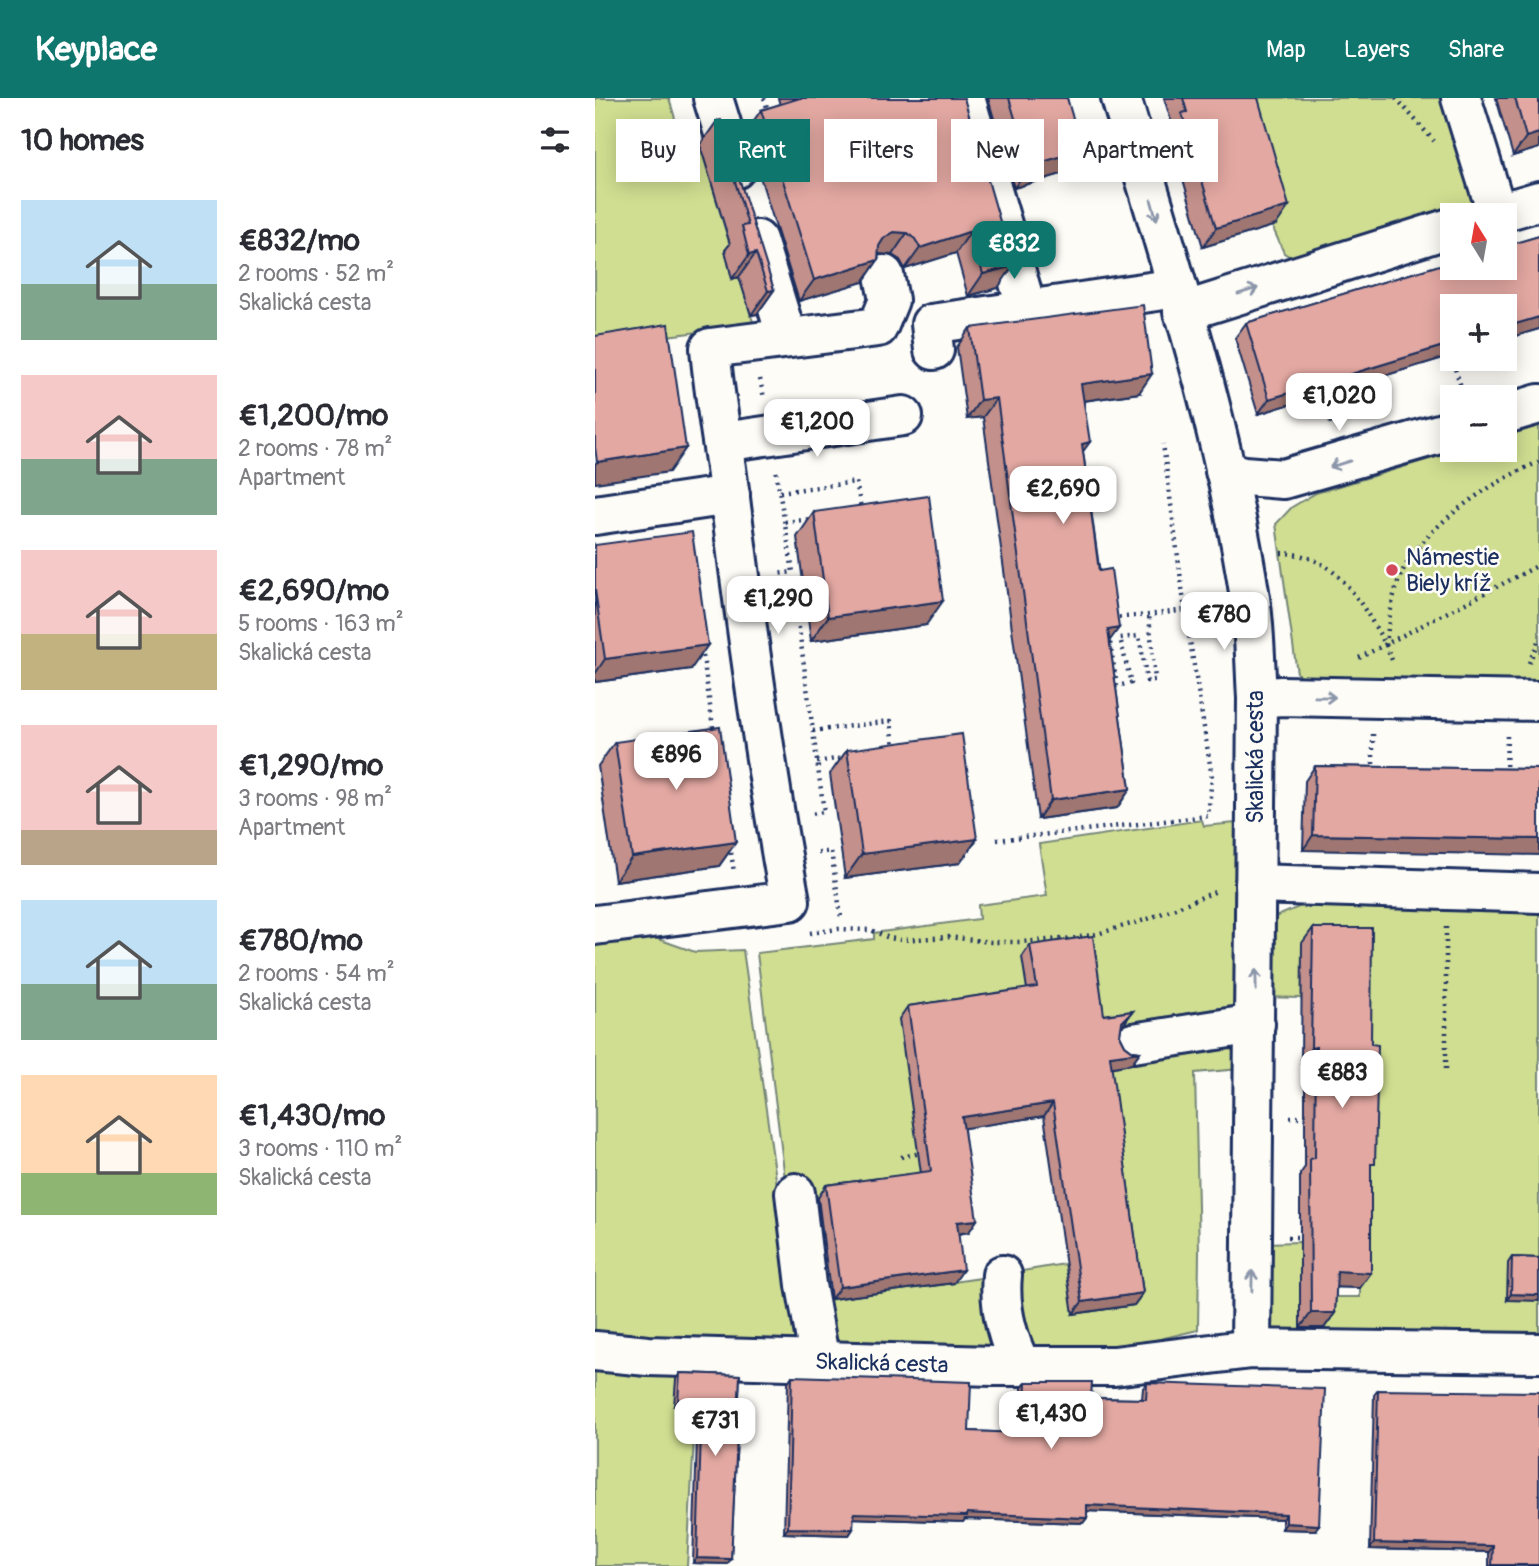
<!DOCTYPE html>
<html lang="en">
<head>
<meta charset="utf-8">
<style>
	:root { --surface:#fff; --page:#f7f7f7; --text:#2b2b33; --muted:#7c7c81; --accent:#0f766e }
	body { margin:0; font-family:Pangolin,sans-serif; background:var(--page); color:var(--text); height:100vh; display:flex; flex-direction:column; font-size:26px; white-space:nowrap }
	* { box-sizing:border-box; margin:0 }
	p { font-size:23px; color:var(--muted) }
	.icon { flex:none; width:38px; height:38px; fill:none; stroke:currentColor; stroke-width:2; stroke-linecap:round; stroke-linejoin:round }
	.map { position:relative; flex:1; overflow:hidden }
	.drawer { display:flex; flex-direction:column; background:var(--surface); width:595px }
	.drawer>* { flex:none }
	.hud { position:absolute; left:21px; top:21px; width:665px; height:63px; display:flex; gap:14px }
	.needle { width:46px; rotate:349deg }
	.buttons { position:absolute; left:845px; top:105px; display:grid; gap:14px }
	.buttons a { display:grid; place-items:center; width:77px; height:77px; border-radius:0px; background:var(--surface); box-shadow:0 4px 18px #0003; font-size:35px }
	.price { position:absolute; translate:-50% -60px; padding:0 16px; border-radius:14px; background:#fff; color:#222; font-size:23px; line-height:46px; filter:drop-shadow(0 2px 4px #0008) }
	.price::after { content:''; position:absolute; left:50%; top:42px; width:21px; height:16px; margin-left:-10px; background:inherit; clip-path:polygon(0 0,100% 0,50% 100%) }
	.price.on { background:var(--accent); color:#fff }
	ul { padding:0; list-style:none }
	li { display:flex; align-items:center; gap:21px; height:175px; padding:0 21px }
	li span { display:grid; place-items:center; flex:none; width:196px; height:140px; border-radius:0px; color:#555 }
	li>.icon { margin-inline-start:auto }
	span .icon { width:84px; height:84px; fill:#fffc; stroke-width:1 }
	li b { font-size:30px }
	h2 { display:flex; justify-content:space-between; align-items:center; height:84px; padding:0 21px; font-size:30px }
	.chip { padding:0 24px; border-radius:0px; background:var(--surface); box-shadow:0 4px 18px #0003; font-size:24px; line-height:63px }
	.chip.on { background:var(--accent); color:#fff }
	header { display:flex; align-items:center; gap:42px; box-sizing:border-box; height:98px; padding:0 35px; background:var(--accent); color:#fff }
	header strong { font-size:33px }
	nav { display:flex; gap:38px; margin-inline-start:auto; font-size:24px }
	main { display:flex; flex:1; min-height:0 }
	.map>svg:first-child { display:block }
</style>
</head>
<body>
<header>
<strong>Keyplace</strong>
<nav><a>Map</a><a>Layers</a><a>Share</a></nav>
</header>
<main>
<section class="drawer">
<h2>10 homes<svg class="icon" aria-label="filters" viewBox="0 0 24 24"><path d="M4 7h16M4 17h16"/><circle cx="9" cy="7" r="2"/><circle cx="15" cy="17" r="2"/></svg></h2>
<ul>
<li><span style="background:linear-gradient(#bfe0f5 60%,#7fa58c 0)"><svg class="icon" aria-label="home" viewBox="0 0 24 24"><path d="M3 11l9-7 9 7M6 9v11h12V9"/></svg></span><div><b>€832/mo</b><p>2 rooms · 52 m²</p><p>Skalická cesta</p></div></li>
<li><span style="background:linear-gradient(#f6c9c9 60%,#7fa58c 0)"><svg class="icon" aria-label="home" viewBox="0 0 24 24"><path d="M3 11l9-7 9 7M6 9v11h12V9"/></svg></span><div><b>€1,200/mo</b><p>2 rooms · 78 m²</p><p>Apartment</p></div></li>
<li><span style="background:linear-gradient(#f6c9c9 60%,#c2b280 0)"><svg class="icon" aria-label="home" viewBox="0 0 24 24"><path d="M3 11l9-7 9 7M6 9v11h12V9"/></svg></span><div><b>€2,690/mo</b><p>5 rooms · 163 m²</p><p>Skalická cesta</p></div></li>
<li><span style="background:linear-gradient(#f6c9c9 75%,#b9a48a 0)"><svg class="icon" aria-label="home" viewBox="0 0 24 24"><path d="M3 11l9-7 9 7M6 9v11h12V9"/></svg></span><div><b>€1,290/mo</b><p>3 rooms · 98 m²</p><p>Apartment</p></div></li>
<li><span style="background:linear-gradient(#bfe0f5 60%,#7fa58c 0)"><svg class="icon" aria-label="home" viewBox="0 0 24 24"><path d="M3 11l9-7 9 7M6 9v11h12V9"/></svg></span><div><b>€780/mo</b><p>2 rooms · 54 m²</p><p>Skalická cesta</p></div></li>
<li><span style="background:linear-gradient(#ffd9b3 70%,#8fb573 0)"><svg class="icon" aria-label="home" viewBox="0 0 24 24"><path d="M3 11l9-7 9 7M6 9v11h12V9"/></svg></span><div><b>€1,430/mo</b><p>3 rooms · 110 m²</p><p>Skalická cesta</p></div></li>
</ul>
</section>
<div class="map">
<svg width="944" height="1468" viewBox="0 0 944 1468">
	<rect width="100%" height="100%" fill="#fdfcf7"/>
	<filter id="ink" filterUnits="userSpaceOnUse"><feTurbulence type="fractalNoise" baseFrequency=".0143" numOctaves="2"/><feDisplacementMap in="SourceGraphic" scale="14" xChannelSelector="R" yChannelSelector="G"/><feConvolveMatrix kernelMatrix="1 2 1 2 8 2 1 2 1" color-interpolation-filters="sRGB"/></filter>
	<g filter="url(#ink)">
		<path fill="#d0de91" stroke="#768678" stroke-width="2" d="M0,0H74L89,51L105,47L136,151L130,153L137,180L144,179L159,227L0,247Z
			M647,0H854L881,106L701,162L689,155L677,128L681,127Z
			M944,328V592L709,583L702,575L681,426L697,409L721,395L865,352H910V338Z
			M607,722L609,728L641,725L645,729L643,907L500,930L433,902L305,921L342,1084L213,1101L191,1089L162,855L279,841V835L384,821L383,807L452,798L444,746Z
			M713,805L944,809V1241L699,1238L678,1232L669,1219L666,1145L705,1144V1199H765V1081L706,900L667,899V831L680,819Z
			M0,819L100,854L148,852L205,1247L104,1249L92,1468H0Z
			M633,950L645,956V971L600,975L604,1154L603,1232L548,1245L511,1250H432L415,1175L470,1166L479,1216L506,971Z
			M400,1178L401,1250L248,1249L230,1227L226,1203Z"/>
		<g fill="none" stroke-linecap="round" stroke-linejoin="round">
			<defs>
				<g id="minor">
					<path d="M118,0L140,71"/>
					<path d="M370,0L432,212"/>
					<path d="M526,0C575,165 629,329 655,500C660,533 660,567 662,600L656,1251"/>
					<path d="M866,0L902,115"/>
					<path d="M896,117L944,103"/>
					<path d="M162,142L192,240"/>
					<path d="M588,214L858,129"/>
					<path d="M339,252L336,226L582,190"/>
					<path d="M910,316L944,306"/>
					<path d="M128,344L308,318"/>
					<path d="M630,373L649,378L688,381L858,332"/>
					<path d="M0,417L135,397"/>
					<path d="M662,600L686,598L944,603"/>
					<path d="M660,786L944,795"/>
					<path d="M0,827L195,803C170,667 151,530 134,392C128,345 119,298 115,250L283,229L294,202L289,177"/>
					<path d="M538,945L660,926"/>
					<path d="M200,1095L211,1187L225,1264"/>
					<path d="M407,1177C404,1208 412,1240 426,1268"/>
					<path id="s1" d="M0,1253L53,1258L398,1268H519L656,1251L944,1255"/>
				</g>
			</defs>
			<use href="#minor" stroke="#1b2f5e" stroke-width="44"/>
			<path stroke="#1b2f5e" stroke-width="4.5" stroke-dasharray="2 5" stroke-linecap="butt" d="M169,0L174,16
				M801,0L839,43
				M856,258L869,298
				M165,281L169,300
				M727,297L737,329
				M181,374L198,474L182,476
				M185,394L261,384L266,410
				M190,424L216,421
				M686,455C743,456 765,504 791,547C794,523 796,501 805,479C825,430 897,383 944,364
				M187,517L202,516L229,714L216,716
				M517,520L554,517L619,508
				M514,538L522,588L536,585L525,540L544,538L552,583L560,582L554,517
				M791,547L797,562
				M107,551L119,636
				M764,560L944,467
				M934,565L944,541
				M218,633L296,623L299,648
				M222,664L252,659
				M778,673V636
				M911,675L912,638
				M402,742L613,718L617,679L590,512L568,346
				M135,748L139,774
				M223,755L236,753L246,819
				M851,829V973
				M215,835L243,831L276,832L294,840L306,842L353,839L396,844H425L480,840L502,836L553,821L622,793
				M695,1019H710
				M306,1059L326,1055
				M693,1139H705"/>
			<use href="#minor" stroke="#fdfcf7" stroke-width="38"/>
		</g>
		<path fill="#c3908b" stroke="#1b2f5e" stroke-width="2" d="M183,0H369L403,190L373,198L361,155L310,171L305,162L297,157L284,156L283,162L268,184L204,203L151,34L166,12L185,7Z
			M393,0H472L482,44L470,75L419,90Z
			M569,0H663L681,127L608,149L574,34L578,29Z
			M901,0H944V50L918,58Z
			M122,23L179,192L162,216L156,217L144,179L137,181L130,152L135,146L105,47Z
			M944,138V231L910,241V208H858V257L663,316L640,240L651,225L858,163V170H910V148Z
			M375,230L544,295L489,303L488,354L535,691L522,710L443,721L388,319L372,321L362,249Z
			M219,414L331,527L216,543L202,439Z
			M0,447L96,571L0,584Z
			M20,644L141,744L124,768L20,783L3,668Z
			M252,652L382,741L365,765L250,780L235,676Z
			M720,668L944,671L708,752L710,683Z
			M718,830L776,1072L765,1190L741,1189L740,1215L729,1230H705V1076L710,1069V965H706L707,845Z
			M435,847L509,917L538,913L526,928L525,937L530,947L538,953L545,954L536,966L516,969L548,1195L539,1207L478,1216L449,1018L369,1030L374,1134L363,1136L359,1185L236,1201L223,1100L231,1087L326,1075L304,921L313,908L432,891L427,859Z
			M917,1159L944,1160L912,1202L913,1165Z
			M85,1275L145,1277L136,1461L132,1466L98,1465L103,1309L79,1308L81,1281Z
			M197,1278L374,1333L423,1335L426,1313L427,1290L431,1284L496,1300L547,1301L548,1290L552,1285L720,1432L687,1431V1421L492,1413V1420L488,1425L370,1421L368,1424L258,1420V1431L254,1437L189,1435L193,1284Z
			M783,1292L944,1468H894V1454L775,1451L779,1297Z"/>
		<path fill="#9f7671" stroke="#1b2f5e" stroke-width="2" d="M944,35V50L918,58L931,39Z
			M481,41H484L473,57L485,53L470,75L419,90L434,68Z
			M694,108L681,127L608,149L621,130Z
			M376,133L361,155L310,171L325,150Z
			M299,134L312,135L297,157L284,156L274,161L289,140Z
			M161,155L144,179L137,181L154,157Z
			M283,162L268,184L204,203L219,182Z
			M418,168L403,190L373,198L388,176Z
			M179,192L162,216L156,217L173,193Z
			M944,219V231L910,241V229Z
			M858,245V257L663,316L674,301Z
			M557,276L544,295L473,305L486,286Z
			M402,300L388,319L372,321L385,302Z
			M495,344L481,363L487,346Z
			M91,350L74,374L0,385V366L2,364Z
			M348,503L331,527L216,543L233,519Z
			M524,530L510,549L513,532Z
			M113,547L96,571L0,584V576L10,561Z
			M535,691L522,710L443,721L456,702Z
			M718,737L944,741V757L708,752Z
			M382,741L365,765L250,780L267,756Z
			M141,744L124,768L20,783L37,759Z
			M538,913L529,926L518,937L527,924Z
			M721,949L710,965H706L716,950Z
			M545,954L536,966L506,971L515,958Z
			M458,1005L449,1018L358,1032L367,1019Z
			M382,1122L374,1134L353,1137L362,1124Z
			M368,1172L359,1185L236,1201L245,1189Z
			M742,1173L776,1175L765,1190L732,1189Z
			M548,1195L539,1207L478,1216L487,1204Z
			M916,1196L944,1197V1203L912,1202Z
			M716,1215H740L729,1230H705Z
			M83,1303H107L103,1309L79,1308Z
			M492,1407L691,1416L687,1421L489,1413Z
			M259,1415H372L492,1420L488,1425L370,1421L368,1424L255,1420Z
			M691,1425L724,1427L720,1432L687,1431Z
			M193,1430L258,1431L254,1437L189,1435Z
			M779,1445L898,1448L894,1454L775,1451Z
			M102,1460L136,1461L132,1466L98,1465Z
			M897,1467H944V1468H897Z"/>
		<path fill="#e3a8a2" stroke="#1b2f5e" stroke-width="2" d="M205,0H369L418,168L388,176L376,133L325,150L320,141L312,135L299,134L289,140L284,148L283,162L219,182L166,12Z
			M414,0H472L484,41H481L485,53L434,68Z
			M588,0H663L694,108L621,130L587,15L592,14Z
			M920,0H944V35L931,39Z
			M126,22L179,192L173,193L161,155L154,157L147,128L153,127L122,23Z
			M944,138V219L910,229V208H858V245L674,301L651,225L858,163V170H910V148Z
			M548,207L557,276L486,286L495,344L487,346L504,473L516,471L524,530L513,532L535,691L456,702L402,300L385,302L375,230Z
			M73,226L91,350L2,364L0,349V238Z
			M334,398L348,503L233,519L219,414Z
			M97,434L113,547L10,561L0,492V447Z
			M125,629L141,744L37,759L20,644Z
			M367,636L382,741L267,756L252,652Z
			M720,668L944,671V741L718,737Z
			M718,830H777L776,946L783,947L780,1066H776V1175L742,1173L740,1215H716L715,1061L720,1060L721,949L716,950Z
			M498,838L509,917L538,913L527,924L525,937L530,947L538,953L545,954L515,958L548,1195L487,1204L458,1005L367,1019L382,1122L362,1124L368,1172L245,1189L231,1087L336,1073L313,908L442,889L435,847Z
			M917,1159L944,1160V1197L916,1196Z
			M85,1275L145,1277L136,1461L102,1460L107,1303H83Z
			M197,1278L376,1284L374,1333L425,1335L430,1307L431,1284H497L496,1300L551,1301L552,1285L730,1291L724,1427L691,1425V1416L492,1407V1420L372,1415V1418L259,1415L258,1431L193,1430Z
			M783,1292L944,1294V1467H897L898,1448L779,1445Z"/>
		<defs><path id="oneway-shaft" d="M-6 0H5M1.5-3L5.5 0L1.5 3" fill="none" stroke-width="1.6" stroke-linecap="round" stroke-linejoin="round" transform="scale(1.75)"/></defs>
		<g stroke="#8c96aa">
			<use href="#oneway-shaft" transform="translate(559 112) rotate(74)"/>
			<use href="#oneway-shaft" transform="translate(653 193) rotate(-17)"/>
			<use href="#oneway-shaft" transform="translate(745 366) rotate(163)"/>
			<use href="#oneway-shaft" transform="translate(730 599) rotate(1)"/>
			<use href="#oneway-shaft" transform="translate(661 882) rotate(-91)"/>
			<use href="#oneway-shaft" transform="translate(657 1183) rotate(-89)"/>
		</g>
	</g>
	<circle fill="#d1495b" stroke="#fdfcf7" stroke-width="2.5" cx="797" cy="472" r="7"/>
	<g text-anchor="middle" dominant-baseline="central" stroke-width="5" stroke-linejoin="round" paint-order="stroke">
		<g font-size="23" fill="#1b2f5e" stroke="#fdfcf7" text-anchor="start">
			<text x="811" y="459">Námestie<tspan x="811" dy="26">Biely kríž</tspan></text>
		</g>
		<g font-size="23" fill="#1b2f5e" stroke="#fdfcf7">
			<text transform="translate(660 659) rotate(-90)">Skalická cesta</text>
			<text stroke="none"><textPath href="#s1" startOffset="287">Skalická cesta</textPath></text>
		</g>
	</g>
</svg>
<div class="buttons">
<a><svg class="needle" viewBox="-14 -14 28 28"><path d="M0-13l5 13h-10z" fill="#e53935"/><path d="M0 13l5-13h-10z" fill="#7c7c81"/></svg></a>
<a>+</a>
<a>−</a>
</div>
<b class="price on" style="left:419px;top:183px">€832</b>
<b class="price" style="left:744px;top:335px">€1,020</b>
<b class="price" style="left:222px;top:361px">€1,200</b>
<b class="price" style="left:468px;top:428px">€2,690</b>
<b class="price" style="left:183px;top:538px">€1,290</b>
<b class="price" style="left:629px;top:554px">€780</b>
<b class="price" style="left:81px;top:694px">€896</b>
<b class="price" style="left:747px;top:1012px">€883</b>
<b class="price" style="left:456px;top:1353px">€1,430</b>
<b class="price" style="left:120px;top:1360px">€731</b>
<div class="hud">
<a class="chip">Buy</a>
<a class="chip on">Rent</a>
<a class="chip">Filters</a>
<a class="chip">New</a>
<a class="chip">Apartment</a>
</div>
</div>
</main>
</body>
</html>
